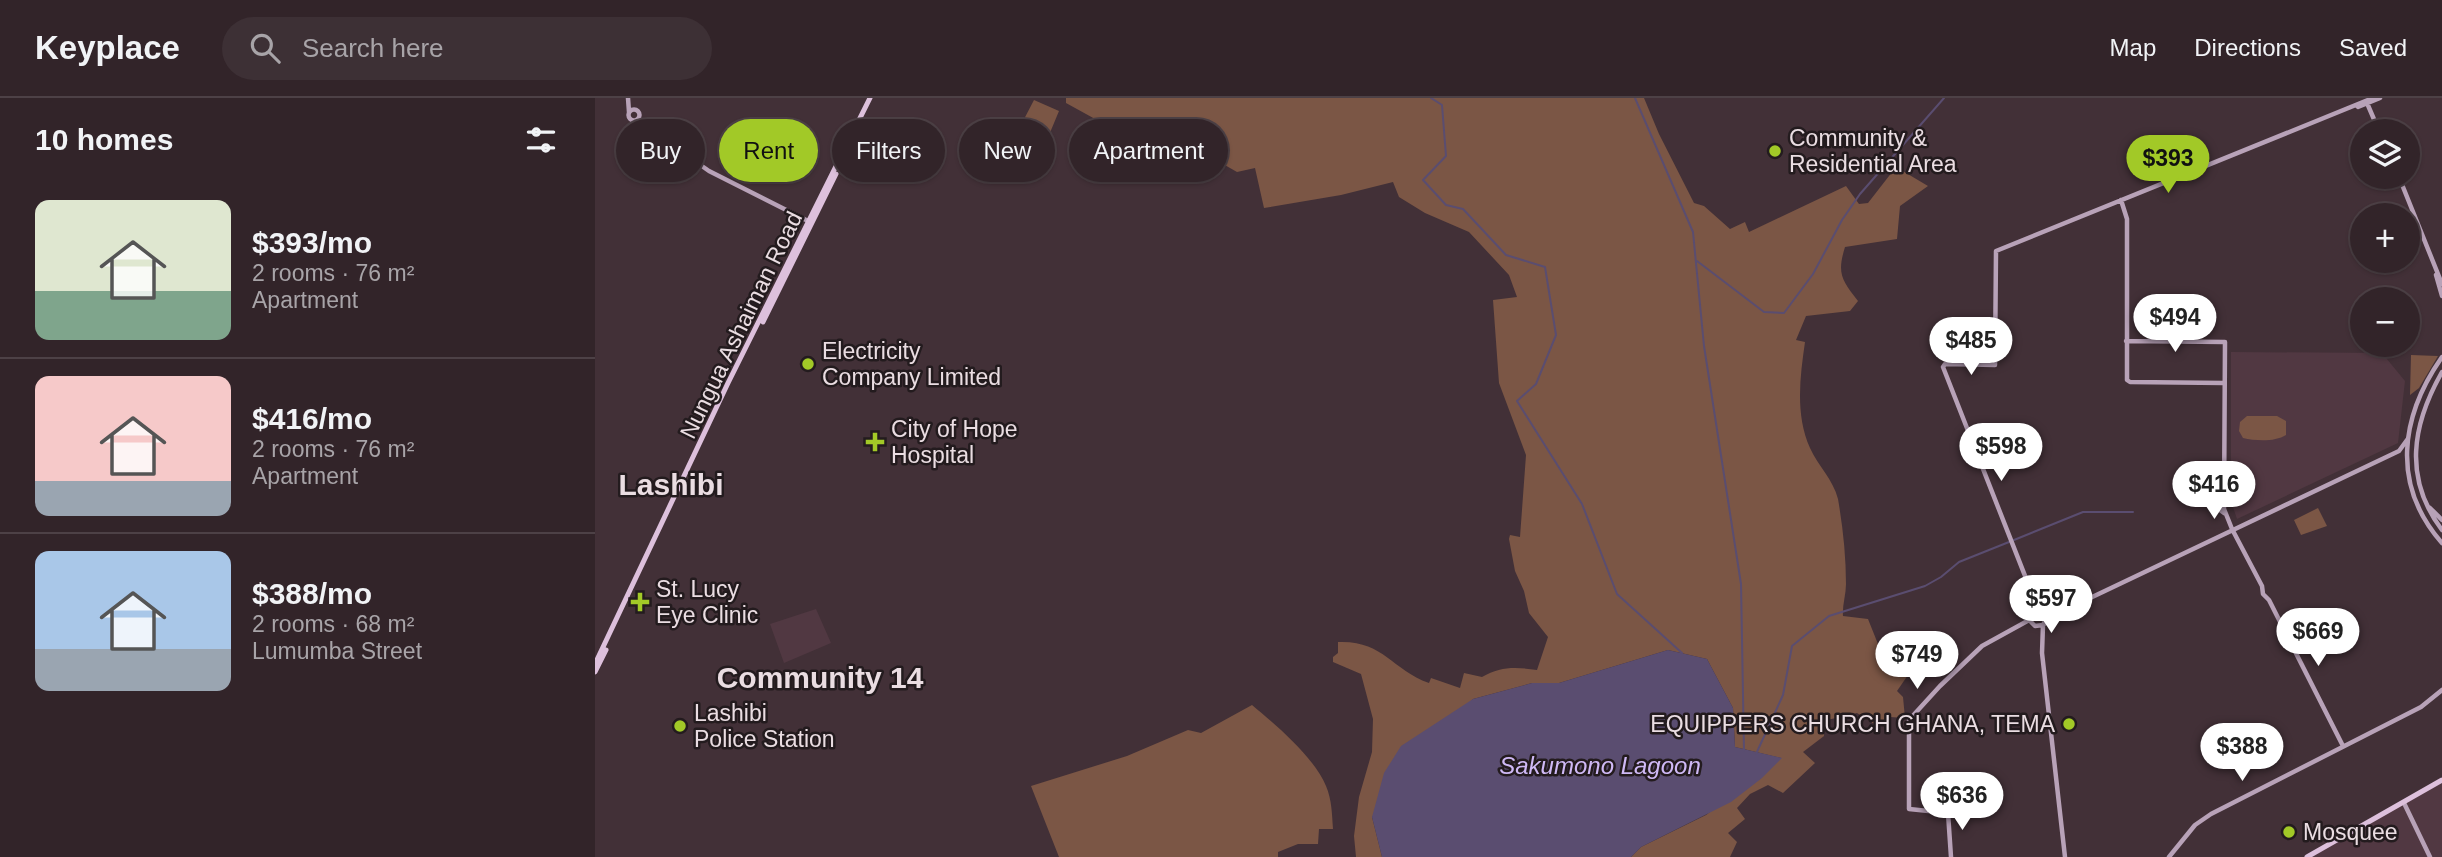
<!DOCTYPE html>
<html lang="en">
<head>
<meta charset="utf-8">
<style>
	:root { --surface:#322429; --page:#3d3035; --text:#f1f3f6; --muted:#a8a4a8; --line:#4d4146; --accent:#a2c927 }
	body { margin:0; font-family:Helvetica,sans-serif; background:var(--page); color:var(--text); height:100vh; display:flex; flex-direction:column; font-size:26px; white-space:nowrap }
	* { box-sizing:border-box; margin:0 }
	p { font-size:23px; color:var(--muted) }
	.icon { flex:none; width:38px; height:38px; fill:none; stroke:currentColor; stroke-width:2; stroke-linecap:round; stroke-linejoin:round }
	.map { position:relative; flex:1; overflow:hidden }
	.drawer { display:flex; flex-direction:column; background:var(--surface); width:595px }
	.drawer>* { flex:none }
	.guide { position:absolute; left:21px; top:21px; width:665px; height:63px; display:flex; gap:14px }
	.controls { position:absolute; left:1755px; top:21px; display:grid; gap:14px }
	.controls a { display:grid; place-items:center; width:70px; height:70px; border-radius:50%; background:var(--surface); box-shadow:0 2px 5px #0004,0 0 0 2px var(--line); font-size:35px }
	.price { position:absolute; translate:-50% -60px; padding:0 16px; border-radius:24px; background:#fff; color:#222; font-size:23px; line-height:46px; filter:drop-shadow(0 2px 4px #0008) }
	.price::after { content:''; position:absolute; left:50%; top:42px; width:21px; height:16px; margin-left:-10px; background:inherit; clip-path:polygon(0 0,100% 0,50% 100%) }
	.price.on { background:var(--accent); color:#111 }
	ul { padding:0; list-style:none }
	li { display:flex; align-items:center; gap:21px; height:175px; padding:0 35px }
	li+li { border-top:2px solid var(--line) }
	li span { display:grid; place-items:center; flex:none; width:196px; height:140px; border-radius:14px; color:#555 }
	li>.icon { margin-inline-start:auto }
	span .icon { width:84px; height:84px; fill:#fffc; stroke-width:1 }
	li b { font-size:30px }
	h2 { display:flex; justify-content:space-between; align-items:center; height:84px; padding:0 35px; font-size:30px }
	.pill { padding:0 24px; border-radius:32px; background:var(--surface); box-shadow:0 2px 5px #0004,0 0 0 2px var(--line); font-size:24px; line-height:63px }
	.pill.on { background:var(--accent); color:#111 }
	header { display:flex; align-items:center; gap:42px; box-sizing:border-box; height:98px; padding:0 35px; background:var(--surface); border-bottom:2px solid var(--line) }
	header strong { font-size:33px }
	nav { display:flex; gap:38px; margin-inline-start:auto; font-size:24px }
	.search { width:490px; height:63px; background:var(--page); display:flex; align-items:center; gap:18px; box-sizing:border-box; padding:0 24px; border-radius:38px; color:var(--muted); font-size:26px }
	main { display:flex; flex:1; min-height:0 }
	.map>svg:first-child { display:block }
</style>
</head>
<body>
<header>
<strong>Keyplace</strong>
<div class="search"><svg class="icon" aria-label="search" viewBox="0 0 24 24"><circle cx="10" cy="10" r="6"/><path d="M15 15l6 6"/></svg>Search here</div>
<nav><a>Map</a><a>Directions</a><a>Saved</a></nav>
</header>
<main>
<section class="drawer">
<h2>10 homes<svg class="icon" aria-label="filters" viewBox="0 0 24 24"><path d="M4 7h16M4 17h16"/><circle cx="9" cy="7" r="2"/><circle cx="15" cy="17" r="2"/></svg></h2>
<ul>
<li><span style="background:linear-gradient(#dfe7d0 65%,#7fa58c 0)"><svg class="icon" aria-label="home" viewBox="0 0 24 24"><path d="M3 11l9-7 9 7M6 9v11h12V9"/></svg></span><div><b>$393/mo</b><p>2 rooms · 76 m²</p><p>Apartment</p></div></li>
<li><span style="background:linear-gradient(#f6c9c9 75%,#9aa5b1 0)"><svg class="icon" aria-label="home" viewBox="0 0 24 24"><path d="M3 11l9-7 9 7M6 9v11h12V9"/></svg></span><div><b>$416/mo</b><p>2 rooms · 76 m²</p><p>Apartment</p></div></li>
<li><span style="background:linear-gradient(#a9c7e8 70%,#9aa5b1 0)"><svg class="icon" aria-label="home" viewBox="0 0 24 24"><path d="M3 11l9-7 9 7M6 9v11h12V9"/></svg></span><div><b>$388/mo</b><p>2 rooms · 68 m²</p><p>Lumumba Street</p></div></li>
</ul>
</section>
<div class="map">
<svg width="1847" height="759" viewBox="0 0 1847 759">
	<rect width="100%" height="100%" fill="#423037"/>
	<path fill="#513842" d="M1636,254L1787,255L1810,283L1803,345L1642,421L1636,403Z
		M221,511L236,545L189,565L175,526Z
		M1847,682V759H1713Z"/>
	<path fill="#7b5645" d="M471,0H1049L1064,36L1099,105L1109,108L1135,131L1150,124L1154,134L1251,88L1264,106L1273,105L1301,69L1333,88L1305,108L1302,141L1250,149C1242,175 1246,181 1263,203L1255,213L1211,218L1201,242L1210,244C1205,279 1200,316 1215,350C1223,368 1238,381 1243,401C1248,430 1251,458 1251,486C1251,497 1247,508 1248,518L1273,521L1283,546V556C1286,559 1288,562 1292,564C1302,569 1308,563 1313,577L1302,593L1308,599L1310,620L1295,619L1284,629L1262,615L1228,623L1229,638L1208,654L1220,665L1188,695L1173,687L1155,696L1142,710L1150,721L1133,735L1142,744L1135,759H1036L1046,749L1111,717L1186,660L1140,649L1138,610L1112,561L1073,552L964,585H937L878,601L777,719L787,759H761L759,738L764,699L777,654L778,621L766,576L738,564V559L743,555V544C788,542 796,571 834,585L836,580L865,590L869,575L887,579C906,568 921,569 942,572L953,539L934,515L929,493L920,473L914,441L915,437L925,439L931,357L904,285L898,202L922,199L914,177L874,134L830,115L804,99L798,84L746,97L669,110L660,70L642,74L607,54L610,51L592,31C574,31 563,33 550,47L511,29V27L471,5Z
		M439,2L464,13L442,66L413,52Z
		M1816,257L1843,258L1824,290L1815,297Z
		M1652,318H1682L1691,323V337C1680,344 1661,343 1648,340L1644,333L1645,324Z
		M1723,410L1732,428L1706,437L1699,422Z
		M657,607C681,627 719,659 731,688C737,702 737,717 738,731H724L723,746H703L683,754V759H464L436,688L532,658L593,632L606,635Z"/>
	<path fill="#5a4d70" d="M1073,552L1112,561L1138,610L1140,649L1187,660L1167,680L1136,704L1046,749L1036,759H787L777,719L789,675L806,648L878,601L937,585H964Z"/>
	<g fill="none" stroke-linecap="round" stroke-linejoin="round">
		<path stroke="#5a4d70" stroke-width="2" d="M836,0L847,7L851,58L828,82L851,107L868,111L911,157L950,169L961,237L941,286L922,303L987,406L1022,496L1087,555
			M1040,0L1098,134L1109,248L1146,486L1149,653
			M1102,163L1169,214L1189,215L1218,176L1247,122L1265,96L1349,0
			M1419,442L1488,414H1538
			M1161,656L1188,597L1197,548L1234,518L1330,488L1346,479L1364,464L1414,444"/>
		<path stroke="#b8a2b8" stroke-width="4.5" d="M33,0L34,14
			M1772,5L1784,33
			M1763,9L1785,0
			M33.5 17a5.5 5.5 0 1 1 11 0a5.5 5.5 0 1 1-11 0Z
			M41,22L114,73L215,124
			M1804,79L1847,186
			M1526,102L1532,121V282L1535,284L1629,285
			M1841,177L1847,198
			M1531,243L1630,244L1629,411L1637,431L1667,488L1668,496L1674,502L1748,648
			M1847,259C1805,319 1796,387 1847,445
			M1847,274C1817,327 1808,380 1847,432
			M1618,407L1629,415
			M1835,410L1847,422
			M1445,516L1348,269L1350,266L1400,267L1401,153L1778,0
			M1439,517L1443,516L1448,518L1450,523L1448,527L1440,528L1436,524L1440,509
			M1449,526L1472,511L1804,353L1812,342
			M1448,527L1447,555L1470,759
			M1809,705L1835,759
			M1356,759L1353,715L1314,711V622L1345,588L1387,548L1436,521
			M1574,759L1600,727L1616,716L1826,609L1847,592"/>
		<path stroke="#ddc0dc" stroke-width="5" d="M168,224L241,76
			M0,566L133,285L275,0
			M0,574L11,552
			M1712,759L1847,682"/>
	</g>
	<g fill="#a2c927" stroke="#231b1e" stroke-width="2.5">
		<circle cx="1180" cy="53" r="7"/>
		<circle cx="213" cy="266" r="7"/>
		<path d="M276.5 333.5h7v7h7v7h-7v7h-7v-7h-7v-7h7z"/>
		<path d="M41.5 493.5h7v7h7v7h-7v7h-7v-7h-7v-7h7z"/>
		<circle cx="1474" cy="626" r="7"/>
		<circle cx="85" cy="628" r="7"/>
		<circle cx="1694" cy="734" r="7"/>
	</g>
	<g text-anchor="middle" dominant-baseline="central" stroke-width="5" stroke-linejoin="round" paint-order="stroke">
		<g font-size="23" fill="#eadde2" stroke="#231b1e" text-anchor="start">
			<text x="1194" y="40">Community &amp;<tspan x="1194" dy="26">Residential Area</tspan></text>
			<text x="227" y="253">Electricity<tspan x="227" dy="26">Company Limited</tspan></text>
			<text x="296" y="331">City of Hope<tspan x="296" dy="26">Hospital</tspan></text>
			<text x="61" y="491">St. Lucy<tspan x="61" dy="26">Eye Clinic</tspan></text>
			<text x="99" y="615">Lashibi<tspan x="99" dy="26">Police Station</tspan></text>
			<text x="1460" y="626" text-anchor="end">EQUIPPERS CHURCH GHANA, TEMA</text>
			<text x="1708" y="734">Mosquee</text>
		</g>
		<g font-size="23" fill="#eadde2" stroke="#231b1e">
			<text transform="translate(146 227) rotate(-64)">Nungua Ashaiman Road</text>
		</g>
		<g font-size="24" font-style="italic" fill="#cfb9f6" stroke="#231b1e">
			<text x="1005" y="667">Sakumono Lagoon</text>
		</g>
		<g font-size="30" font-weight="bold" fill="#eadde2" stroke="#231b1e">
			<text x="76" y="386">Lashibi</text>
			<text x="225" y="579">Community 14</text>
		</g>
	</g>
</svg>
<div class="controls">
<a><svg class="icon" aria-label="layers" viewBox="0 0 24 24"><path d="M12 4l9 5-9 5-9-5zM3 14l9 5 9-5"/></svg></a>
<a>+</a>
<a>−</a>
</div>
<b class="price on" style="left:1573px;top:97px">$393</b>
<b class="price" style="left:1580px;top:256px">$494</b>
<b class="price" style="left:1376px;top:279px">$485</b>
<b class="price" style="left:1406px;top:385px">$598</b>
<b class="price" style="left:1619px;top:423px">$416</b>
<b class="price" style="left:1456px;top:537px">$597</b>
<b class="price" style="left:1723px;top:570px">$669</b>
<b class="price" style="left:1322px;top:593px">$749</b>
<b class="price" style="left:1647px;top:685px">$388</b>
<b class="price" style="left:1367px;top:734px">$636</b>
<div class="guide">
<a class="pill">Buy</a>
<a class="pill on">Rent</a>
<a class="pill">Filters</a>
<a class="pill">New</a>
<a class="pill">Apartment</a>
</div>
</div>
</main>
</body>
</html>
